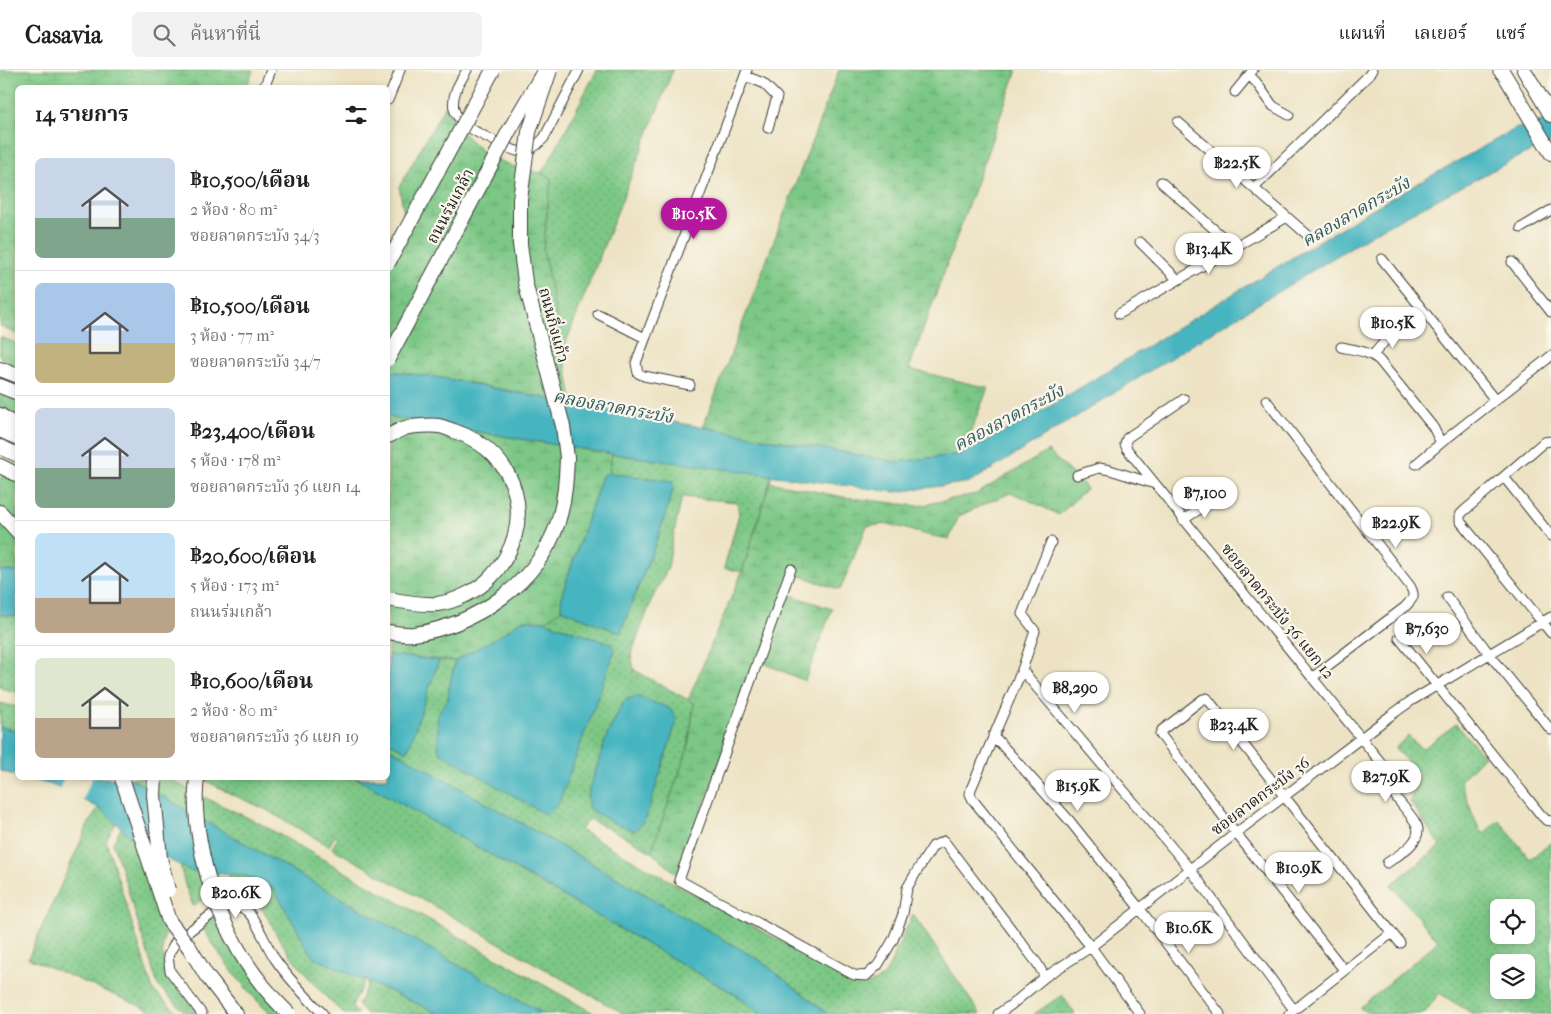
<!DOCTYPE html>
<html lang="th">
<head>
<meta charset="utf-8">
<style>
	:root { --surface:#fff; --page:#f2f2f2; --text:#202124; --muted:#757577; --line:#e0e0e0; --accent:#b5179e }
	body { margin:0; font-family:"IM FELL French Canon","Noto Serif Thai",serif; background:var(--page); color:var(--text); height:100vh; display:flex; flex-direction:column; font-size:19px; white-space:nowrap }
	* { box-sizing:border-box; margin:0 }
	p { font-size:16px; color:var(--muted) }
	.icon { flex:none; width:28px; height:28px; fill:none; stroke:currentColor; stroke-width:2; stroke-linecap:round; stroke-linejoin:round }
	.map { position:relative; flex:1; overflow:hidden }
	.drawer { position:absolute; left:15px; top:15px; width:375px; height:695px; display:flex; flex-direction:column; background:var(--surface); border-radius:8px; box-shadow:0 2px 8px #0003 }
	.drawer>* { flex:none }
	.controls { position:absolute; left:1490px; top:829px; display:grid; gap:10px }
	.controls a { display:grid; place-items:center; width:45px; height:45px; border-radius:8px; background:var(--surface); box-shadow:0 2px 8px #0003; font-size:25px }
	.price { position:absolute; translate:-50% -42px; padding:0 11px; border-radius:18px; background:#fff; color:#222; font-size:16px; line-height:32px; filter:drop-shadow(0 1px 2px #0008) }
	.price::after { content:''; position:absolute; left:50%; top:30px; width:15px; height:11px; margin-left:-8px; background:inherit; clip-path:polygon(0 0,100% 0,50% 100%) }
	.price.selected { background:var(--accent); color:#fff }
	ul { padding:0; list-style:none }
	li { display:flex; align-items:center; gap:15px; height:125px; padding:0 20px }
	li+li { border-top:1px solid var(--line) }
	li span { display:grid; place-items:center; flex:none; width:140px; height:100px; border-radius:8px; color:#555 }
	li>.icon { margin-inline-start:auto }
	span .icon { width:60px; height:60px; fill:#fffc; stroke-width:1 }
	li b { font-size:21px }
	h2 { display:flex; justify-content:space-between; align-items:center; height:60px; padding:0 20px; font-size:21px }
	header { display:flex; align-items:center; gap:30px; box-sizing:border-box; height:70px; padding:0 25px; background:var(--surface); border-bottom:1px solid var(--line) }
	header strong { font-size:24px }
	nav { display:flex; gap:28px; margin-inline-start:auto; font-size:18px }
	.search { width:350px; height:45px; background:var(--page); display:flex; align-items:center; gap:12px; box-sizing:border-box; padding:0 18px; border-radius:8px; color:var(--muted); font-size:19px }
	.map>svg:first-child { display:block }
</style>
</head>
<body>
<header>
<strong>Casavia</strong>
<div class="search"><svg class="icon" aria-label="search" viewBox="0 0 24 24"><circle cx="10" cy="10" r="6"/><path d="M15 15l6 6"/></svg>ค้นหาที่นี่</div>
<nav><a>แผนที่</a><a>เลเยอร์</a><a>แชร์</a></nav>
</header>
<div class="map">
<svg width="1551" height="944" viewBox="0 0 1551 944">
	<defs>
		<pattern id="grass-dots" width="8" height="8" patternUnits="userSpaceOnUse" patternTransform="scale(1.25)"><rect width="8" height="8" fill="#7bc785"/><path d="M2 2h.1M6 6h.1" fill="none" stroke="#6aaa72" stroke-width="1.8" stroke-linecap="round"/></pattern>
		<pattern id="wetland-marsh" width="20" height="14" patternUnits="userSpaceOnUse" patternTransform="scale(1.25)"><rect width="20" height="14" fill="#7bc785"/><path d="M1 5h8M5 5V1M11 12h8M15 12V8" fill="none" stroke="#6aaa72"/></pattern>
	</defs>
	<rect width="100%" height="100%" fill="#fbf7ec"/>
	<filter id="ink" filterUnits="userSpaceOnUse"><feTurbulence type="fractalNoise" baseFrequency=".02" numOctaves="2"/><feDisplacementMap in="SourceGraphic" scale="10" xChannelSelector="R" yChannelSelector="G"/><feConvolveMatrix kernelMatrix="1 2 1 2 8 2 1 2 1" color-interpolation-filters="sRGB"/></filter>
	<filter id="wash" filterUnits="userSpaceOnUse"><feTurbulence type="fractalNoise" baseFrequency=".0096" numOctaves="4" result="noise"/><feDisplacementMap in="SourceGraphic" scale="20" xChannelSelector="R" yChannelSelector="G"/><feGaussianBlur stdDeviation="1.12" result="paint"/><feColorMatrix in="noise" values="0 0 0 0 0 0 0 0 0 0 0 0 0 0 0 0 0 1.4 0 .05"/><feComposite in="paint" operator="in"/></filter>
	<g filter="url(#wash)">
		<rect width="100%" height="100%" fill="#ede3c4"/>
		<path fill="url(#grass-dots)" stroke="#4c7250" fill-rule="evenodd" d="M597,0H673L563,280L543,179L551,108L541,103L553,84Z
			M612,384L772,405L742,502L724,498L739,444L737,432L682,427L672,472L668,498L653,527L631,584L634,600L694,633L688,678L651,782L630,769L589,749L580,760C675,814 769,867 867,915L884,907L913,844L980,944H828L761,891L388,677V671L407,681L439,590L455,591L449,619L448,629L437,645L611,574L544,551L550,548L561,539L620,563L658,467L673,420L671,411L609,403ZM624,631L587,727L608,663Z
			M0,545L17,546V622L0,618Z
			M0,633L17,637V661L0,657Z
			M1456,654L1484,686L1460,711L1475,750L1483,764L1499,750L1530,789L1551,772V944H1473L1439,923L1424,944H1370L1360,938L1438,871L1391,815L1440,776L1410,731L1419,705L1395,678L1408,666L1422,679ZM1499,838H1526V865H1499ZM1499,892H1526V920H1499Z
			M130,708H168L189,720L259,753L595,944H544Z
			M201,708H356L738,926L760,944H624L332,778L338,768L335,766L329,776L263,738L231,724Z
			M98,738L103,740L116,753L106,771L153,920L179,944H153L147,939L28,888L89,753Z
			M121,758L136,773L140,775L168,858C167,862 163,867 163,872C158,897 185,925 199,944H187L158,916L113,773Z
			M180,795L191,801H201L208,825L193,836L185,815Z
			M228,804L243,805L274,819L313,887L365,910L352,937L358,944H344C321,923 298,897 281,872C272,858 266,840 254,830C248,824 241,822 233,820Z
			M215,844L284,944H270C243,917 220,888 201,854Z
			M369,912L440,944H366L358,935Z
			M1062,925L1075,944H1034Z"/>
		<path fill="url(#wetland-marsh)" stroke="#4c7250" d="M0,0H253L247,17L18,18L17,264L0,256Z
			M839,0H1017L909,299L988,318L962,384L896,392L703,357Z
			M445,36L460,60L484,83L514,97L541,103L551,108L543,179L573,333L442,308L388,301V193L407,157L399,117Z
			M0,267L18,274L17,360L0,369V330L6,309L4,293L0,286Z
			M388,347L612,384L609,403L602,406L562,524L561,539L550,548L544,551L522,550L501,565L455,591L388,585Z
			M1048,381L1087,418L1059,445L1022,427L1011,423L991,431L959,446L949,469L923,464L889,454L867,456L840,520L793,503L785,523L832,539L805,611L759,591L677,804L651,782L688,678L694,633L688,630L742,502L770,412L843,427L918,436L976,424Z
			M17,397V502L0,500V408Z"/>
		<path fill="#47b5c0" stroke="#32686e" d="M1551,48V72L1518,87L1379,160L1214,261L971,412L895,422L612,384L388,347V301L442,308L590,337L896,392L962,384L1034,346L1370,140L1515,59Z
			M609,403L672,411L673,420L658,467L620,563L561,539L562,524L602,406Z
			M0,500L17,502V546L0,545Z
			M522,550L544,551L611,574L615,580L559,733L546,745L439,682L437,645L448,629L449,619L455,591L501,565Z
			M388,585L439,590L407,682L388,671Z
			M636,626L669,638L677,650L646,748L635,761L614,753L589,739L587,727L608,663L624,631Z
			M0,657L17,661V706L0,701Z
			M388,677L761,891L828,944H760L738,926L356,708H388Z
			M25,708H130L544,944H440L313,887L274,819L243,805L191,801L136,773L103,740L52,715Z"/>
		<path fill="#ede3c4" d="M64,708H92L82,732L59,720Z"/>
	</g>
	<g filter="url(#ink)">
		<g fill="none" stroke-linecap="round" stroke-linejoin="round">
			<defs>
				<path id="minor" d="M467,0C460,12 451,24 454,39C456,47 463,53 468,57C474,61 511,80 517,81C528,83 537,76 544,68L579,0
					M1249,5L1256,12L1273,36L1289,45
					M745,6L763,13L777,27L768,58
					M264,18L271,0
					M1235,22L1253,0
					M388,30L400,0
					M1178,52L1311,168
					M1161,112L1234,177
					M1254,118L1369,5L1372,0
					M1521,158L1551,140
					M1140,172L1178,210
					M1382,189L1495,330
					M1512,192L1551,242
					M598,244L645,268
					M1119,244L1287,147
					M1341,277C1355,280 1368,281 1379,290L1433,357L1441,373L1551,286
					M1373,285L1396,258
					M690,315L644,306L638,303L636,293L747,0
					M1184,329L1127,368L1125,374L1127,379L1391,705C1394,712 1390,718 1394,724C1400,734 1409,742 1415,752C1427,769 1399,785 1387,793
					M1266,330L1410,516C1416,527 1413,528 1405,537L1313,607
					M1551,371L1544,372L1464,441L1460,445V451L1551,563
					M1416,394L1441,373
					M1077,405L1099,398L1110,400L1155,414
					M1504,407L1551,466
					M1183,450L1215,429
					M1051,472L1022,544L1035,561L1022,600L1190,799L1294,940
					M791,499L679,810L854,905L866,906L878,895L893,870L903,844L907,818L917,801L933,776L944,771L1037,893L1045,907
					M1447,527L1490,585L1551,660
					M1399,568L1541,745L1546,750L1551,751
					M1022,600L971,719L970,724L973,730L1091,877L1140,944
					M993,665L1069,750L1140,839L1220,944
					M1344,900L1236,763L1160,664L1162,660L1203,629L1207,628L1210,632L1400,873
					M202,944L170,901L168,886L176,871L223,836C232,833 241,836 248,842C257,851 267,877 275,889C289,909 306,927 323,944
					M998,944L1011,935L1045,907L1091,877L1236,763L1390,646L1411,631L1551,547
					M1289,944L1392,863"/>
				<path id="primary" d="M1500,0L1504,4L1551,83
					M1524,0L1551,45
					M0,299L18,306
					M0,316L18,323
					M0,345L18,357
					M0,360L18,368
					M388,366C393,364 399,360 405,358C412,356 432,355 439,356C444,357 449,359 454,361C520,383 539,456 491,507C479,520 455,532 437,534C421,535 404,532 388,529
					M0,377L18,385
					M0,396L18,405
					M0,442L18,462
					M388,562C396,563 406,565 414,564C476,555 538,513 558,452C565,430 566,410 567,388
					M154,725L155,708
					M189,877L206,905L236,944"/>
			</defs>
			<use href="#minor" stroke="#3b3a35" stroke-width="11"/>
			<use href="#primary" stroke="#3b3a35" stroke-width="16"/>
			<use href="#minor" stroke="#fff" stroke-width="9"/>
			<use href="#primary" stroke="#fff" stroke-width="14"/>
			<defs>
				<path id="primary-bridge" d="M550,0L529,62L520,130V174L525,212L563,356L567,388
					M388,193L493,0
					M388,289L509,61L543,3
					M122,708L169,851L189,877
					M197,708C194,730 196,750 200,772C211,836 241,899 289,944
					M154,725L160,788L168,820"/>
			</defs>
			<use href="#primary-bridge" stroke="#3b3a35" stroke-width="16" stroke-linecap="butt"/>
			<use href="#primary-bridge" stroke="#fff" stroke-width="14"/>
		</g>
	</g>
	<g text-anchor="middle" dominant-baseline="central" stroke-width="4.5" stroke-linejoin="round" paint-order="stroke">
		<g font-size="16" fill="#1c1c1c" stroke="#fbf7ec">
			<text transform="translate(450 136) rotate(-62)">ถนนร่มเกล้า</text>
			<text transform="translate(554 255) rotate(75)">ถนนกิ่งแก้ว</text>
			<text transform="translate(1278 541) rotate(51)">ซอยลาดกระบัง 36 แยก 12</text>
			<text transform="translate(1260 726) rotate(-37)">ซอยลาดกระบัง 36</text>
		</g>
		<g font-size="18" font-style="italic" fill="#2d595e" stroke="#fbf7ec">
			<text transform="translate(1356 142) rotate(-30)">คลองลาดกระบัง</text>
			<text transform="translate(613 337) rotate(10)">คลองลาดกระบัง</text>
			<text transform="translate(1009 348) rotate(-28)">คลองลาดกระบัง</text>
		</g>
	</g>
</svg>
<div class="controls">
<a><svg class="icon" aria-label="locate" viewBox="0 0 24 24"><circle cx="12" cy="12" r="6"/><path d="M12 2v4M12 18v4M2 12h4M18 12h4"/></svg></a>
<a><svg class="icon" aria-label="layers" viewBox="0 0 24 24"><path d="M12 4l9 5-9 5-9-5zM3 14l9 5 9-5"/></svg></a>
</div>
<b class="price" style="left:1237px;top:119px">฿22.5K</b>
<b class="price selected" style="left:694px;top:170px">฿10.5K</b>
<b class="price" style="left:1209px;top:205px">฿13.4K</b>
<b class="price" style="left:1393px;top:279px">฿10.5K</b>
<b class="price" style="left:1205px;top:449px">฿7,100</b>
<b class="price" style="left:1396px;top:479px">฿22.9K</b>
<b class="price" style="left:1427px;top:585px">฿7,630</b>
<b class="price" style="left:1075px;top:644px">฿8,290</b>
<b class="price" style="left:1234px;top:681px">฿23.4K</b>
<b class="price" style="left:1386px;top:733px">฿27.9K</b>
<b class="price" style="left:1078px;top:742px">฿15.9K</b>
<b class="price" style="left:1299px;top:824px">฿10.9K</b>
<b class="price" style="left:236px;top:849px">฿20.6K</b>
<b class="price" style="left:1189px;top:884px">฿10.6K</b>
<section class="drawer">
<h2>14 รายการ<svg class="icon" aria-label="filters" viewBox="0 0 24 24"><path d="M4 7h16M4 17h16"/><circle cx="9" cy="7" r="2"/><circle cx="15" cy="17" r="2"/></svg></h2>
<ul>
<li><span style="background:linear-gradient(#c9d6e8 60%,#7fa58c 0)"><svg class="icon" aria-label="home" viewBox="0 0 24 24"><path d="M3 11l9-7 9 7M6 9v11h12V9"/></svg></span><div><b>฿10,500/เดือน</b><p>2 ห้อง · 80 m²</p><p>ซอยลาดกระบัง 34/3</p></div></li>
<li><span style="background:linear-gradient(#a9c7e8 60%,#c2b280 0)"><svg class="icon" aria-label="home" viewBox="0 0 24 24"><path d="M3 11l9-7 9 7M6 9v11h12V9"/></svg></span><div><b>฿10,500/เดือน</b><p>3 ห้อง · 77 m²</p><p>ซอยลาดกระบัง 34/7</p></div></li>
<li><span style="background:linear-gradient(#c9d6e8 60%,#7fa58c 0)"><svg class="icon" aria-label="home" viewBox="0 0 24 24"><path d="M3 11l9-7 9 7M6 9v11h12V9"/></svg></span><div><b>฿23,400/เดือน</b><p>5 ห้อง · 178 m²</p><p>ซอยลาดกระบัง 36 แยก 14</p></div></li>
<li><span style="background:linear-gradient(#bfe0f5 65%,#b9a48a 0)"><svg class="icon" aria-label="home" viewBox="0 0 24 24"><path d="M3 11l9-7 9 7M6 9v11h12V9"/></svg></span><div><b>฿20,600/เดือน</b><p>5 ห้อง · 173 m²</p><p>ถนนร่มเกล้า</p></div></li>
<li><span style="background:linear-gradient(#dfe7d0 60%,#b9a48a 0)"><svg class="icon" aria-label="home" viewBox="0 0 24 24"><path d="M3 11l9-7 9 7M6 9v11h12V9"/></svg></span><div><b>฿10,600/เดือน</b><p>2 ห้อง · 80 m²</p><p>ซอยลาดกระบัง 36 แยก 19</p></div></li>
</ul>
</section>
</div>
</body>
</html>
